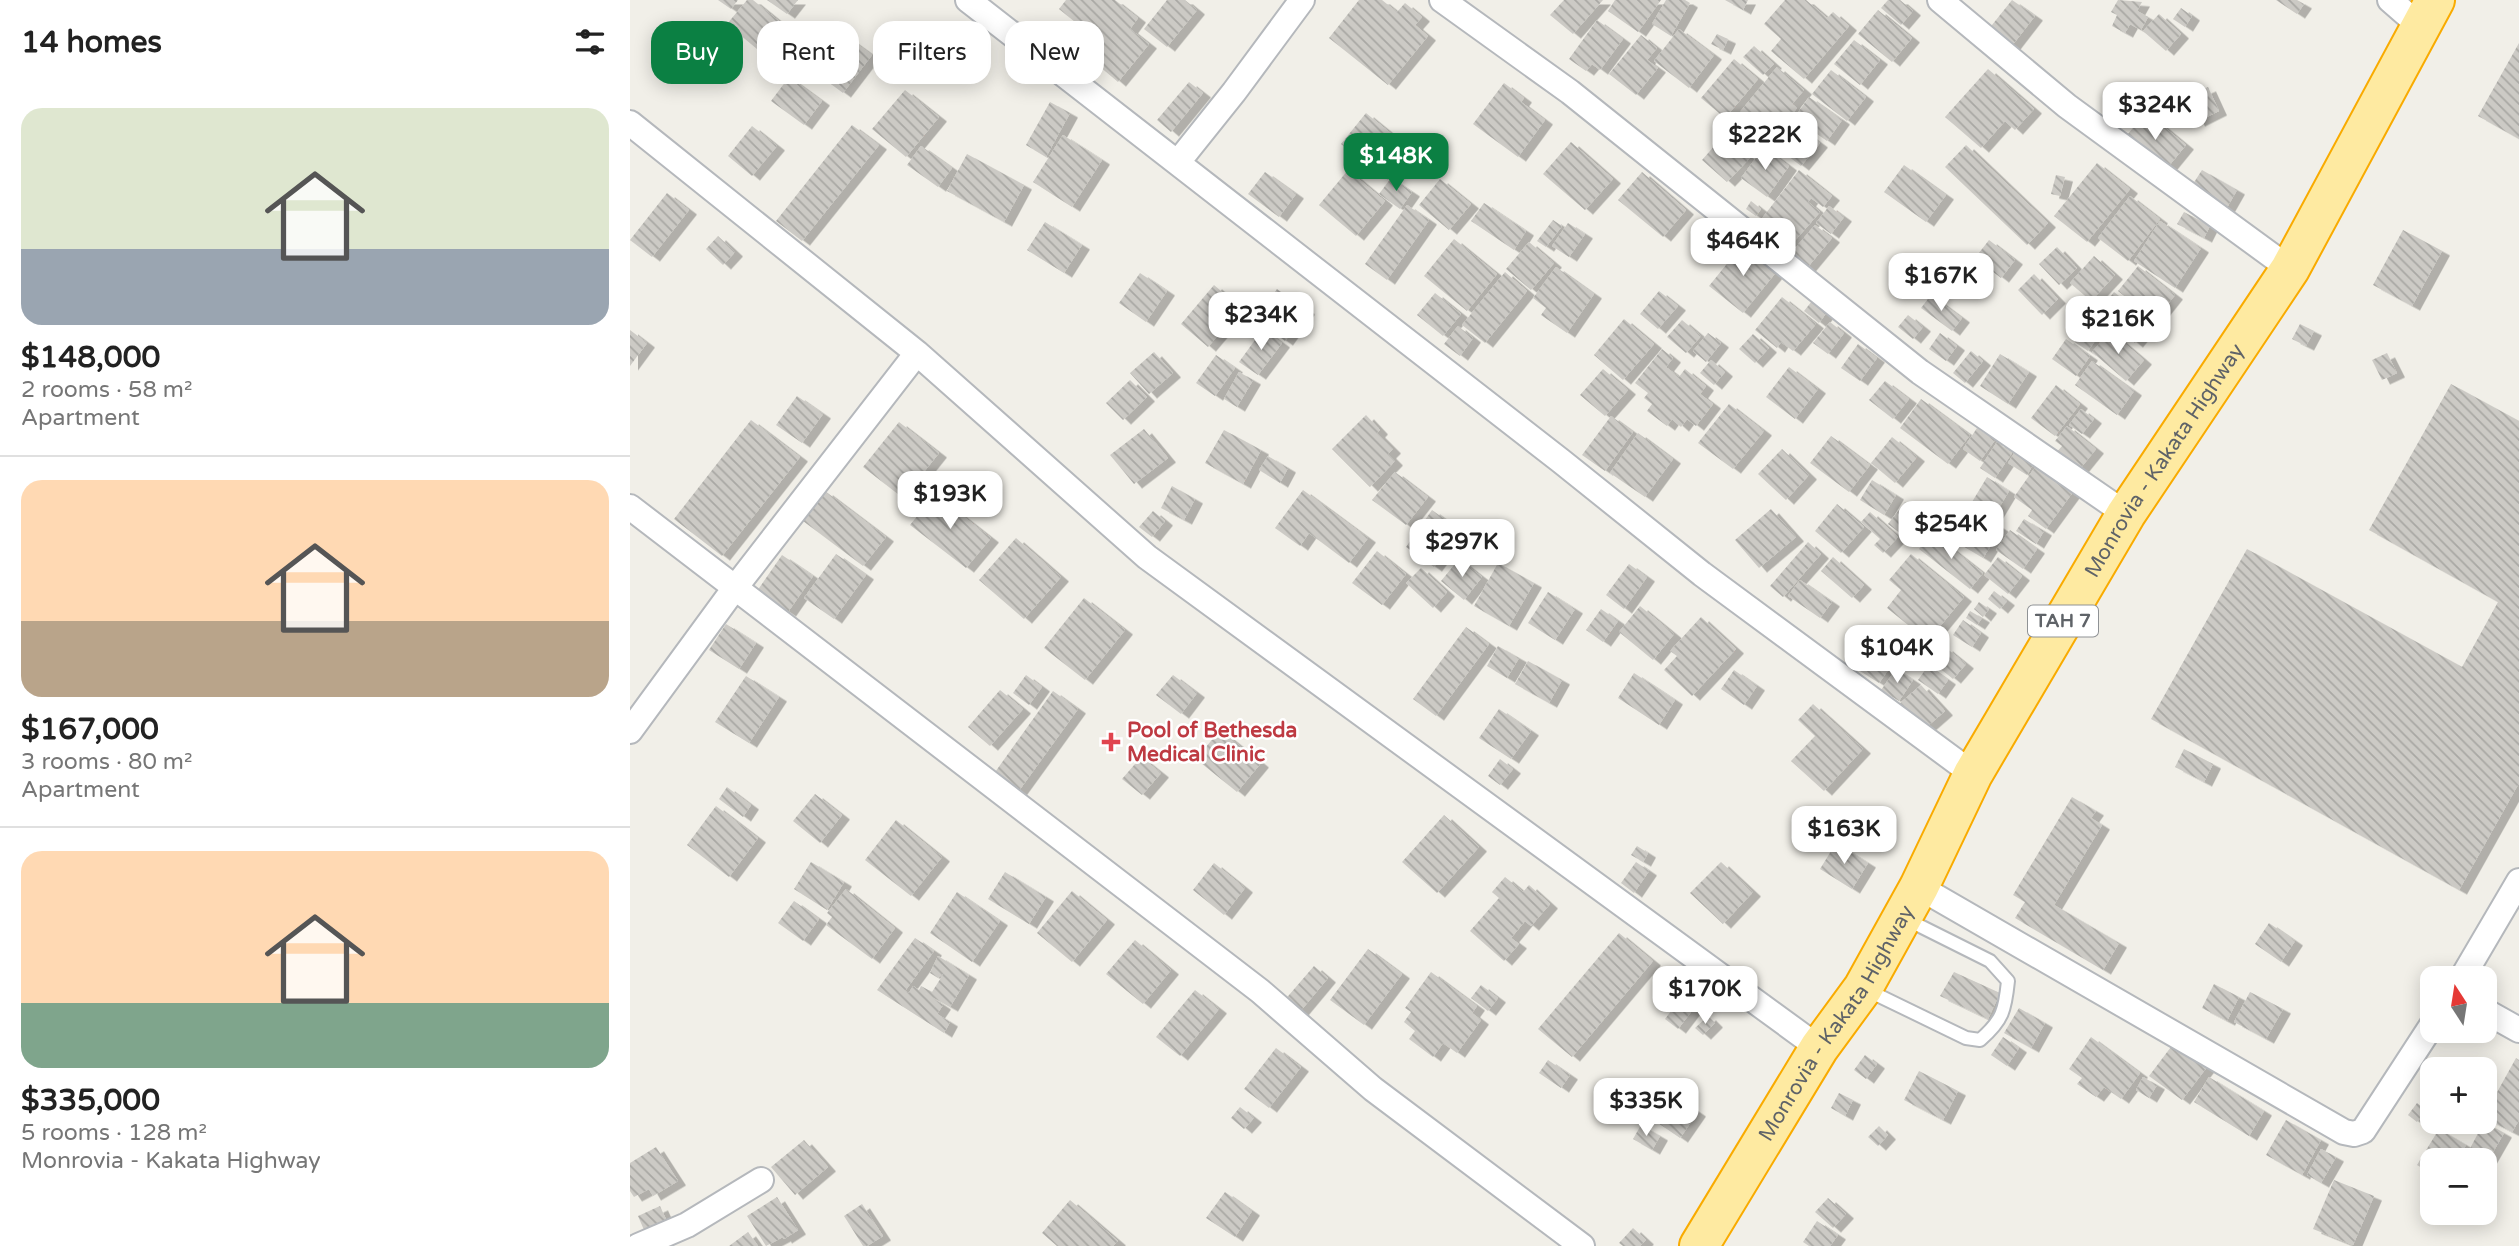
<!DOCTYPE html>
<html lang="en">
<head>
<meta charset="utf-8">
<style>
	:root { --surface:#fff; --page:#f6f6f6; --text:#222; --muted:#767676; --line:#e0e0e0; --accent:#0b8043 }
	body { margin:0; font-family:"Varela Round",sans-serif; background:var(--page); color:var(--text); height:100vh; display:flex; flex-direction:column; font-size:26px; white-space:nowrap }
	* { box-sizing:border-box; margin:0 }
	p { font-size:23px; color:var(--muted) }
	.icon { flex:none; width:38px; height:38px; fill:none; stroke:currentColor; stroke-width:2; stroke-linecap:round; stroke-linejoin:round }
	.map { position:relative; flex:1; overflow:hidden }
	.side { display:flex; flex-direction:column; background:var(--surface); width:630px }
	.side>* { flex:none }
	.banner { position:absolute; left:21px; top:21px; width:665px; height:63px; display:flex; gap:14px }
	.needle { width:46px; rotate:348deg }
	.buttons { position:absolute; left:1790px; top:966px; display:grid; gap:14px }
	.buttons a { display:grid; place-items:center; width:77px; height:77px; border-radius:14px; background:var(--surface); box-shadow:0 4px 18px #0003; font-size:35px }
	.price { position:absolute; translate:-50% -60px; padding:0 16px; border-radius:14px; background:#fff; color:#222; font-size:23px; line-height:46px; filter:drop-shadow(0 2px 4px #0008) }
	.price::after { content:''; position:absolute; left:50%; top:42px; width:21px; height:16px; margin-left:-10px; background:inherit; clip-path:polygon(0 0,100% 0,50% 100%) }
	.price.current { background:var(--accent); color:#fff }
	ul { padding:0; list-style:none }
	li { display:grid; align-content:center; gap:14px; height:371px; padding:0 21px }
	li+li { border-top:2px solid var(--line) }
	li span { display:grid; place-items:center; height:217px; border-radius:21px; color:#555 }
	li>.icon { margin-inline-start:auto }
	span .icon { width:126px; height:126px; fill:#fffc; stroke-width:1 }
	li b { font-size:30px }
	h2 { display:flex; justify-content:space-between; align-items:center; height:84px; padding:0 21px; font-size:30px }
	.chip { padding:0 24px; border-radius:21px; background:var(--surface); box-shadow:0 4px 18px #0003; font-size:24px; line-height:63px }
	.chip.current { background:var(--accent); color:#fff }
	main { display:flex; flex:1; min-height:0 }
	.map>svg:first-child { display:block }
</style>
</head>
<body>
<main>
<section class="side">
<h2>14 homes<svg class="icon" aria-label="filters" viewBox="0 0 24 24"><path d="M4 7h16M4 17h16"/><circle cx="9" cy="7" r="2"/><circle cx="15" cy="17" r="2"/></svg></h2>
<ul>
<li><span style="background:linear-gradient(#dfe7d0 65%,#9aa5b1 0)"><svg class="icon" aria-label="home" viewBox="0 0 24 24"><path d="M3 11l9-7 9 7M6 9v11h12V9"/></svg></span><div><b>$148,000</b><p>2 rooms · 58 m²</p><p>Apartment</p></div></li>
<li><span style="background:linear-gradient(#ffd9b3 65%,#b9a48a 0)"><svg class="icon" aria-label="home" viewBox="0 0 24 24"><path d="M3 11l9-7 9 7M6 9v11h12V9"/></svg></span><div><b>$167,000</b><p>3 rooms · 80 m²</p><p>Apartment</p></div></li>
<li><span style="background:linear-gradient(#ffd9b3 70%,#7fa58c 0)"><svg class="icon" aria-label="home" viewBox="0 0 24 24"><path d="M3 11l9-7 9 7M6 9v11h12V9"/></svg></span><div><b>$335,000</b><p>5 rooms · 128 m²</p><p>Monrovia - Kakata Highway</p></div></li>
</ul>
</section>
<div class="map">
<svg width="1889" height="1246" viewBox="0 0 1889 1246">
	<defs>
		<pattern id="building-back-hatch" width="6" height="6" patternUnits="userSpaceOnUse" patternTransform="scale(1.75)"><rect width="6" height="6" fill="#cccac5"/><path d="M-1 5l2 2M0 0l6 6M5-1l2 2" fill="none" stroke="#a9a8a4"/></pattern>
		<filter id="shadow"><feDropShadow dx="8" dy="4.5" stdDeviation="0" flood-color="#0004"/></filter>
	</defs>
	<rect width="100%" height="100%" fill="#f1efe8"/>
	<path fill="url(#building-back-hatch)" filter="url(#shadow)" d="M88,0H108L101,9Z
		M117,0H123L150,22L127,49L97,24Z
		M137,0H168L157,14Z
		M436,0H485L508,18L500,29L519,44L488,82L457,56L447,68L426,51L440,35L448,41L456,31L429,9Z
		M537,0H555L567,10L537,47L514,29Z
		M729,0H752L767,12L775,3L792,17L785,25L798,36L758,85L699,38Z
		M934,0H973L943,34L920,15Z
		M985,0H1031L1008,32L978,11Z
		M1036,0H1055L1060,3L1041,36L1022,24Z
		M1095,0H1118L1113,10Z
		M1155,0H1176L1197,18L1203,12L1219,26L1174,79L1141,51L1151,39L1134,24Z
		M1258,0H1270L1283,11L1271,25L1251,8Z
		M1382,0L1405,16L1381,47L1358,30Z
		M1488,0L1512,2L1507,11L1518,17L1511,30L1500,24L1495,33L1482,26L1487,15L1481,12Z
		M1646,0H1667L1674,4L1667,14Z
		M1551,8L1562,16L1555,27L1543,19Z
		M1248,10L1282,38L1262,62L1228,34Z
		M1529,14L1551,34L1536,51L1513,31Z
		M967,20L993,39L970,70L962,64L956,71L939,59Z
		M198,23L242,55L213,93L170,61Z
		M1049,29L1084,55L1059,88L1024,61Z
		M1087,34L1098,39L1093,50L1081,44Z
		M1011,35L1027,48L1017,60L1028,68L1006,95L979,74Z
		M1224,40L1250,60L1230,85L1204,64Z
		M1889,43V139L1848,116Z
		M1124,46L1144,64L1133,75L1113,57Z
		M1104,59L1128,79L1095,118L1071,98Z
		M1147,67L1174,90L1162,104L1167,108L1139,142L1133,137L1122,150L1096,129Z
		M1358,69L1404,109L1385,130L1375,121L1351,148L1315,117Z
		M1201,70L1236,97L1217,121L1182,94Z
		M159,77L192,101L174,125L141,101Z
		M559,82L573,93L541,132L527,120Z
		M874,83L894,98L891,102L915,120L888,157L843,124Z
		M1578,87L1589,111L1567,122L1555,97Z
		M275,90L309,117L276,157L242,129Z
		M1179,97L1212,120L1197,141L1164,118Z
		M420,102L440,113L416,157L396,145Z
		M1516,112L1556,145L1533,173L1493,140Z
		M736,113L775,145L750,175L711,144Z
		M222,125L249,145L172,241L146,221Z
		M122,126L147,146L122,176L98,156Z
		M1167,126L1190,143L1171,166L1149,149Z
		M433,135L472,160L442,207L403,182Z
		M1094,135L1120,158L1097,182L1072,160Z
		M941,142L983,179L955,210L913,174Z
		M1336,145L1418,223L1397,245L1315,167Z
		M291,146L322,168L308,187L277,165Z
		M1134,147L1159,166L1137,197L1111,178Z
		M337,154L394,185L374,222L317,191Z
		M1467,163L1500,189L1457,242L1424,216Z
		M1274,165L1316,195L1296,222L1254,192Z
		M718,170L755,201L726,236L689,205Z
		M1169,170L1202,196L1193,207L1181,198L1178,202L1190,212L1161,245L1130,221Z
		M1572,170L1607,190L1595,211L1559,190Z
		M635,172L666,194L649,217L618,194Z
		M1012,172L1056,210L1033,237L988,200Z
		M1426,175L1435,177L1430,196L1421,194Z
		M761,178L782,192L770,209L749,194Z
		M810,179L841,204L819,230L789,205Z
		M37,193L59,210L22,257L0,240Z
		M1500,196L1530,219L1498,261L1468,238Z
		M1121,201L1131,209L1126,216L1116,209Z
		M854,203L896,231L884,250L841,221Z
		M777,205L799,220L757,280L735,264Z
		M1199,206L1214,217L1201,234L1186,223Z
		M1554,212L1580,226L1574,238L1547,224Z
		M923,220L932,226L916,247L907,241Z
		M1530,221L1571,248L1545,288L1504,261Z
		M415,222L452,245L434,273L397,250Z
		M938,223L955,234L939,257L922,246Z
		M1185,225L1202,238L1177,268L1161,253Z
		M1773,230L1812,251L1782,306L1743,285Z
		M88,236L105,252L93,265L76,249Z
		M824,239L867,274L837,311L794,276Z
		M1359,240L1385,260L1371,278L1345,258Z
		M899,242L924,263L901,290L876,269Z
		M1113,244L1147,271L1113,313L1079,286Z
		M1427,247L1447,268L1429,285L1409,264Z
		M1464,256L1485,275L1461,301L1440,283Z
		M1508,266L1545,295L1525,320L1488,291Z
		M926,267L964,294L937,333L911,315L916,308L903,298Z
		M875,272L897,291L855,343L832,325Z
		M510,273L537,291L516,322L489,303Z
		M1404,274L1428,299L1412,315L1388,290Z
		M584,285L611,308L578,347L551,324Z
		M647,289L677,310L655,341L625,320Z
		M1029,291L1048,306L1028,329L1010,314Z
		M1484,292L1522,322L1505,343L1468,313Z
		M805,293L831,314L813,336L787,315Z
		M1301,295L1332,318L1322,331L1291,308Z
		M1152,297L1186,324L1163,351L1151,342L1147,348L1125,330Z
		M1182,301L1197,312L1189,323L1174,311Z
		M1278,315L1293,327L1283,339L1268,327Z
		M994,319L1024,344L993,380L964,355Z
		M1052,320L1071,336L1056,353L1037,337Z
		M1200,322L1214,333L1198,354L1183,343Z
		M1670,324L1684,331L1676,346L1662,339Z
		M828,326L843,338L830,356L814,344Z
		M1457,326L1469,335L1458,351L1445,342Z
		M633,329L652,343L628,375L609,362Z
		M0,330L17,343L0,366Z
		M1480,331L1514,360L1496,381L1462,352Z
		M1078,333L1091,343L1076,362L1063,351Z
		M1310,333L1327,346L1316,361L1299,349Z
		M1123,334L1139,348L1125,363L1109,349Z
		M1436,339L1460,356L1446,376L1422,359Z
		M1228,344L1247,358L1230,381L1211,368Z
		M1032,349L1043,358L1036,367L1049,377L1055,369L1076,386L1070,394L1083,404L1066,426L1057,419L1051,427L1042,419L1037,426L1017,411L1022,404L1014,398L1018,393L1005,383Z
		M1341,351L1353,361L1335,383L1323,373Z
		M524,352L543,373L519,394L500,373Z
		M1757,353L1767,373L1752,380L1742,360Z
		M1370,354L1399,372L1378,404L1350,386Z
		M586,355L605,368L585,396L566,383Z
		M1081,360L1095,372L1084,385L1070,373Z
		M1462,361L1504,391L1487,415L1445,385Z
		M1159,367L1188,389L1165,419L1136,397Z
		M973,369L998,390L975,416L950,395Z
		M609,372L623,380L607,407L594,399Z
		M500,380L517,397L493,420L476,403Z
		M1255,381L1279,399L1263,419L1239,400Z
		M1821,384L1889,421V783L1829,890L1521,719L1617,549L1832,667L1868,602L1739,530Z
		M1426,385L1450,404L1425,436L1401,418Z
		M167,396L193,414L172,443L146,425Z
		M1291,399L1340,435L1318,464L1270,428Z
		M1099,404L1134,431L1103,469L1068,443Z
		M1451,409L1464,419L1452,434L1439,425Z
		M736,415L750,430L747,433L763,449L758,454L765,461L740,487L702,449Z
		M981,416L1003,432L975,471L952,455Z
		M121,420L170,457L92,556L44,519Z
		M269,422L309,453L273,498L233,467Z
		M1437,426L1466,449L1449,470L1426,453L1432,446L1425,441Z
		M1347,428L1365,440L1350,461L1333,449Z
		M514,429L538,458L504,484L480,455Z
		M594,430L631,450L613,484L575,463Z
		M1008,433L1043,459L1015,497L980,473Z
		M1201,436L1240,465L1219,492L1180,463Z
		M1262,437L1287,457L1265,483L1241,463Z
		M1367,442L1382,453L1365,478L1350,468Z
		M1152,449L1179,475L1156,500L1128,474Z
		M1385,452L1404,463L1397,475L1378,463Z
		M638,456L658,468L650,483L629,470Z
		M1406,466L1443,492L1416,529L1398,516L1402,510L1384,497Z
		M765,472L798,497L776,525L742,500Z
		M1357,477L1379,491L1364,516L1342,502Z
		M1242,480L1266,495L1254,515L1230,500Z
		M542,486L565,499L554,520L531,508Z
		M673,490L738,538L719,563L679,533L670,546L645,528Z
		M195,491L256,537L233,566L173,521Z
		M305,494L361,538L336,568L280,525Z
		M1275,502L1302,523L1286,545L1258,524Z
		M1330,502L1372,528L1353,558L1310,532Z
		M1207,504L1234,527L1211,553L1185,531Z
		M1141,509L1166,537L1129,568L1105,540Z
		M802,510L831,531L804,567L776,547Z
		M523,511L535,521L522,537L509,527Z
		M1240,512L1268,537L1253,553L1244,545L1250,539L1231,522Z
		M1394,519L1414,531L1406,544L1386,531Z
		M1380,530L1407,549L1393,569L1366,550Z
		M1302,533L1353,573L1340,589L1289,549Z
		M386,538L431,577L394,619L349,580Z
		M1178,542L1191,554L1153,597L1140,586Z
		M747,551L776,574L752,605L722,583Z
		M206,554L236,575L204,619L174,598Z
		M1281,554L1334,597L1298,641L1257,608L1271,590L1259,580Z
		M152,555L183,576L158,612L127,591Z
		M1203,557L1234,585L1222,598L1191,571Z
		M1368,557L1392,576L1378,594L1354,575Z
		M829,559L852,577L834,600L811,581Z
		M868,563L904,583L879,626L844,606Z
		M999,564L1017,577L994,609L976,595Z
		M791,568L817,592L803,608L776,583Z
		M1170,580L1202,602L1190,618L1158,596Z
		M1364,591L1377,601L1370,609L1358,599Z
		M918,592L945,609L925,640L898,623Z
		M454,598L495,630L455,680L414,648Z
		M1349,602L1359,609L1353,617L1344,609Z
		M1010,606L1044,634L1023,660L989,632Z
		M971,609L988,621L973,642L956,630Z
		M1340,611L1352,618L1347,625L1336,618Z
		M1071,617L1106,649L1062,696L1034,670L1047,656L1040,651Z
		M1333,620L1351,633L1342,647L1323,635Z
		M96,624L126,643L109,669L79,650Z
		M836,627L859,644L806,716L783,699Z
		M868,646L889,658L877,678L857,666Z
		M1315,647L1336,664L1323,679L1302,662Z
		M1241,653L1261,666L1249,683L1230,671Z
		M898,661L932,680L919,703L885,684Z
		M1298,666L1318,680L1308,694L1288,680Z
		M1266,669L1283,680L1269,701L1251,690Z
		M1104,670L1127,686L1114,705L1091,689Z
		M1004,673L1045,700L1029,725L988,698Z
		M396,675L412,687L399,705L383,693Z
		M543,675L567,693L551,714L526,695Z
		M116,676L149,697L119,743L85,722Z
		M1291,685L1315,711L1292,731L1269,704Z
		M370,690L393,709L360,746L338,727Z
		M423,691L448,709L388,792L363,775Z
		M1183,704L1233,749L1194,791L1161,761L1185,736L1168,720Z
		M869,709L901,731L881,759L849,738Z
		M590,730L631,763L607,792L566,759Z
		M1554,749L1583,764L1574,782L1545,767Z
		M511,757L531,773L512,795L492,779Z
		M870,759L883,769L870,785L858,776Z
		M97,787L121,805L113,817L89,799Z
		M185,794L212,815L190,843L163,821Z
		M1442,797L1466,811L1461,818L1472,825L1424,905L1489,943L1473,970L1385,918L1395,902L1383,895Z
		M86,806L128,838L99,877L57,845Z
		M814,815L849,847L807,893L772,862Z
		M266,820L312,857L281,896L235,860Z
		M1206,843L1238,863L1222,889L1190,869Z
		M1007,846L1018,853L1013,862L1001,855Z
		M181,862L214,882L197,910L164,889Z
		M1006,862L1019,871L1004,893L991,883Z
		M1091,862L1123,892L1093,924L1060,893Z
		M584,863L615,888L594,915L563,890Z
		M375,872L416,897L399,924L358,899Z
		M875,877L893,892L899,885L920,904L901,926L895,921L881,938L889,944L874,961L840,931L869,898L862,892Z
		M216,889L265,928L242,959L196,925L202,917L197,913Z
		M442,891L477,920L442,962L407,933Z
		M327,892L370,921L342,962L300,933Z
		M164,901L189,919L173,941L148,923Z
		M1639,923L1665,941L1651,962L1625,944Z
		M989,933L1023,961L942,1057L908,1029Z
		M285,938L304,951L275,991L279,993L283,986L289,990L291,986L302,992L314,973L308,978L300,973L308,956L339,975L320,1007L295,993L313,1005L307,1014L320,1022L314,1033L247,990Z
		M505,940L541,970L513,1004L476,974Z
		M738,949L772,974L734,1025L700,1000Z
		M684,966L698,978L668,1014L653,1002Z
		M801,972L847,1006L842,1013L851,1020L827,1053L813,1043L803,1057L779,1039L785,1031L774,1022L781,1012L775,1008Z
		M1324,972L1370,993L1358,1019L1310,996Z
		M1584,984L1609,997L1597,1021L1572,1008Z
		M851,985L868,998L858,1011L841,998Z
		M1058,989L1071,999L1048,1029L1035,1019Z
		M565,990L589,1009L550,1056L526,1037Z
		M1620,992L1653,1009L1636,1039L1604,1022Z
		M1389,1008L1415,1023L1401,1048L1374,1033Z
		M1078,1016L1085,1023L1073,1035L1065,1028Z
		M1373,1037L1389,1048L1377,1066L1361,1055Z
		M1461,1037L1510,1073L1491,1099L1474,1087L1466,1097L1447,1084L1452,1078L1439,1069Z
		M1547,1039L1580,1063L1552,1100L1519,1076Z
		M646,1048L671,1067L639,1108L614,1089Z
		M1235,1055L1247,1064L1236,1079L1224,1070Z
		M1886,1058L1889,1060V1120L1882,1132L1855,1118V1114Z
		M918,1060L940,1075L931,1088L909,1073Z
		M1289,1071L1328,1091L1313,1120L1274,1100Z
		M1513,1077L1527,1085L1519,1098L1506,1090Z
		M1579,1077L1634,1111L1619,1136L1564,1102Z
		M1027,1084L1068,1112L1050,1138L1009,1110Z
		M1209,1093L1223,1100L1215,1116L1201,1108Z
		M1787,1103L1796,1110L1787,1122L1778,1115Z
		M610,1107L624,1118L614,1129L601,1118Z
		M1656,1120L1691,1140L1672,1175L1636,1155Z
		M1854,1122L1874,1133L1855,1166V1160H1844L1836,1156Z
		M1011,1125L1030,1136L1022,1150L1003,1139Z
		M1249,1126L1258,1135L1248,1146L1238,1137Z
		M1809,1129L1836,1145L1827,1160H1802V1174L1787,1165Z
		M174,1140L198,1167L165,1195L141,1167Z
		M26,1147L48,1181L23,1196L19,1189L4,1197L0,1191V1163Z
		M1691,1149L1706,1157L1691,1183L1677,1175Z
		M1704,1180L1744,1196L1723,1245L1683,1229Z
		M595,1192L622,1211L605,1237L576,1218Z
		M147,1197L168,1230L154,1239L153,1237L136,1246L117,1216Z
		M1198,1198L1216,1214L1203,1228L1185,1212Z
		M440,1200L488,1241L483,1246H427L412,1233Z
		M232,1204L253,1236L237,1246H233L214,1216Z
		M30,1206L39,1226L17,1237L8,1216Z
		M1187,1221L1208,1235L1200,1246H1179L1173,1242Z
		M1003,1228L1016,1240L1010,1246H993L989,1243Z
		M118,1232L128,1246H99Z"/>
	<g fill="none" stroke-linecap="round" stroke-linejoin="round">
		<defs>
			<path id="service" d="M1237,990L1336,1038L1350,1040C1373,1020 1375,1010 1378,981L1360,961L1276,919"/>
			<path id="minor" d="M338,0L931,461L1072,574L1343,774
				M812,0L940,92L1290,372L1496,514
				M1310,0L1437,106L1660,269
				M1760,0L1791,27
				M0,123L287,353L517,557L1189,1048
				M548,162L604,92L672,0
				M0,507L630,991L743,1089L952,1246
				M0,731L104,589L287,353
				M1289,887L1714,1132L1724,1134L1733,1131L1802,1025
				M1832,978L1889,881
				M1855,1011L1889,1030
				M8,1246L57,1225L131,1180"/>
			<g id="trunk">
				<path id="s1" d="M1069,1246L1189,1048L1233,988L1289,887L1343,774L1496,514L1660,269L1805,0"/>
			</g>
		</defs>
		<use href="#service" stroke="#b5b8bc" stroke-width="16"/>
		<use href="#minor" stroke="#b5b8bc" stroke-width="28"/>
		<use href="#trunk" stroke="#f9ab00" stroke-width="42"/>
		<use href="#service" stroke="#fff" stroke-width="12"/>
		<use href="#minor" stroke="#fff" stroke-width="24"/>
		<use href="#trunk" stroke="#feeaa1" stroke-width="38"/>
	</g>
	<path fill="#e0444e" stroke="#fff" stroke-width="2.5" d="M477.5 731.5h7v7h7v7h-7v7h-7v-7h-7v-7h7z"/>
	<g text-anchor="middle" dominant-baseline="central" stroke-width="5" stroke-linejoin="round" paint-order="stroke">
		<rect fill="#fff" stroke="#8f9295" stroke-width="2" x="1398" y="605.5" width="70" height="31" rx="5"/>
		<g font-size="19" font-weight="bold" fill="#5f6368">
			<text x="1433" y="621">TAH 7</text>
		</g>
		<g font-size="21" fill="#5f6368" stroke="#fff">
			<text stroke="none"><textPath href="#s1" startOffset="914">Monrovia - Kakata Highway</textPath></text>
			<text stroke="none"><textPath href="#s1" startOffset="262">Monrovia - Kakata Highway</textPath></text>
		</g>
		<g font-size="21" font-weight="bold" fill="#be3a42" stroke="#fff" text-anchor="start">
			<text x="497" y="730">Pool of Bethesda<tspan x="497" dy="24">Medical Clinic</tspan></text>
		</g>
	</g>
</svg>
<div class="buttons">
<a><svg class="needle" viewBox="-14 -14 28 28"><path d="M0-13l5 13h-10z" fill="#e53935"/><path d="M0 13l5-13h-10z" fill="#767676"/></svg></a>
<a>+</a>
<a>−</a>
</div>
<b class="price" style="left:1525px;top:142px">$324K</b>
<b class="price" style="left:1135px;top:172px">$222K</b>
<b class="price current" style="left:766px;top:193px">$148K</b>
<b class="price" style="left:1113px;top:278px">$464K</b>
<b class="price" style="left:1311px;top:313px">$167K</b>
<b class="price" style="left:631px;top:352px">$234K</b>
<b class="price" style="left:1488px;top:356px">$216K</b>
<b class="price" style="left:320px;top:531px">$193K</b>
<b class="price" style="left:1321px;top:561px">$254K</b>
<b class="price" style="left:832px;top:579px">$297K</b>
<b class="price" style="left:1267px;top:685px">$104K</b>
<b class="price" style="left:1214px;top:866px">$163K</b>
<b class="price" style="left:1075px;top:1026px">$170K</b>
<b class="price" style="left:1016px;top:1138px">$335K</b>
<div class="banner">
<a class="chip current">Buy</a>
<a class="chip">Rent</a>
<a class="chip">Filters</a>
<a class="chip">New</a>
</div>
</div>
</main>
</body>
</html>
